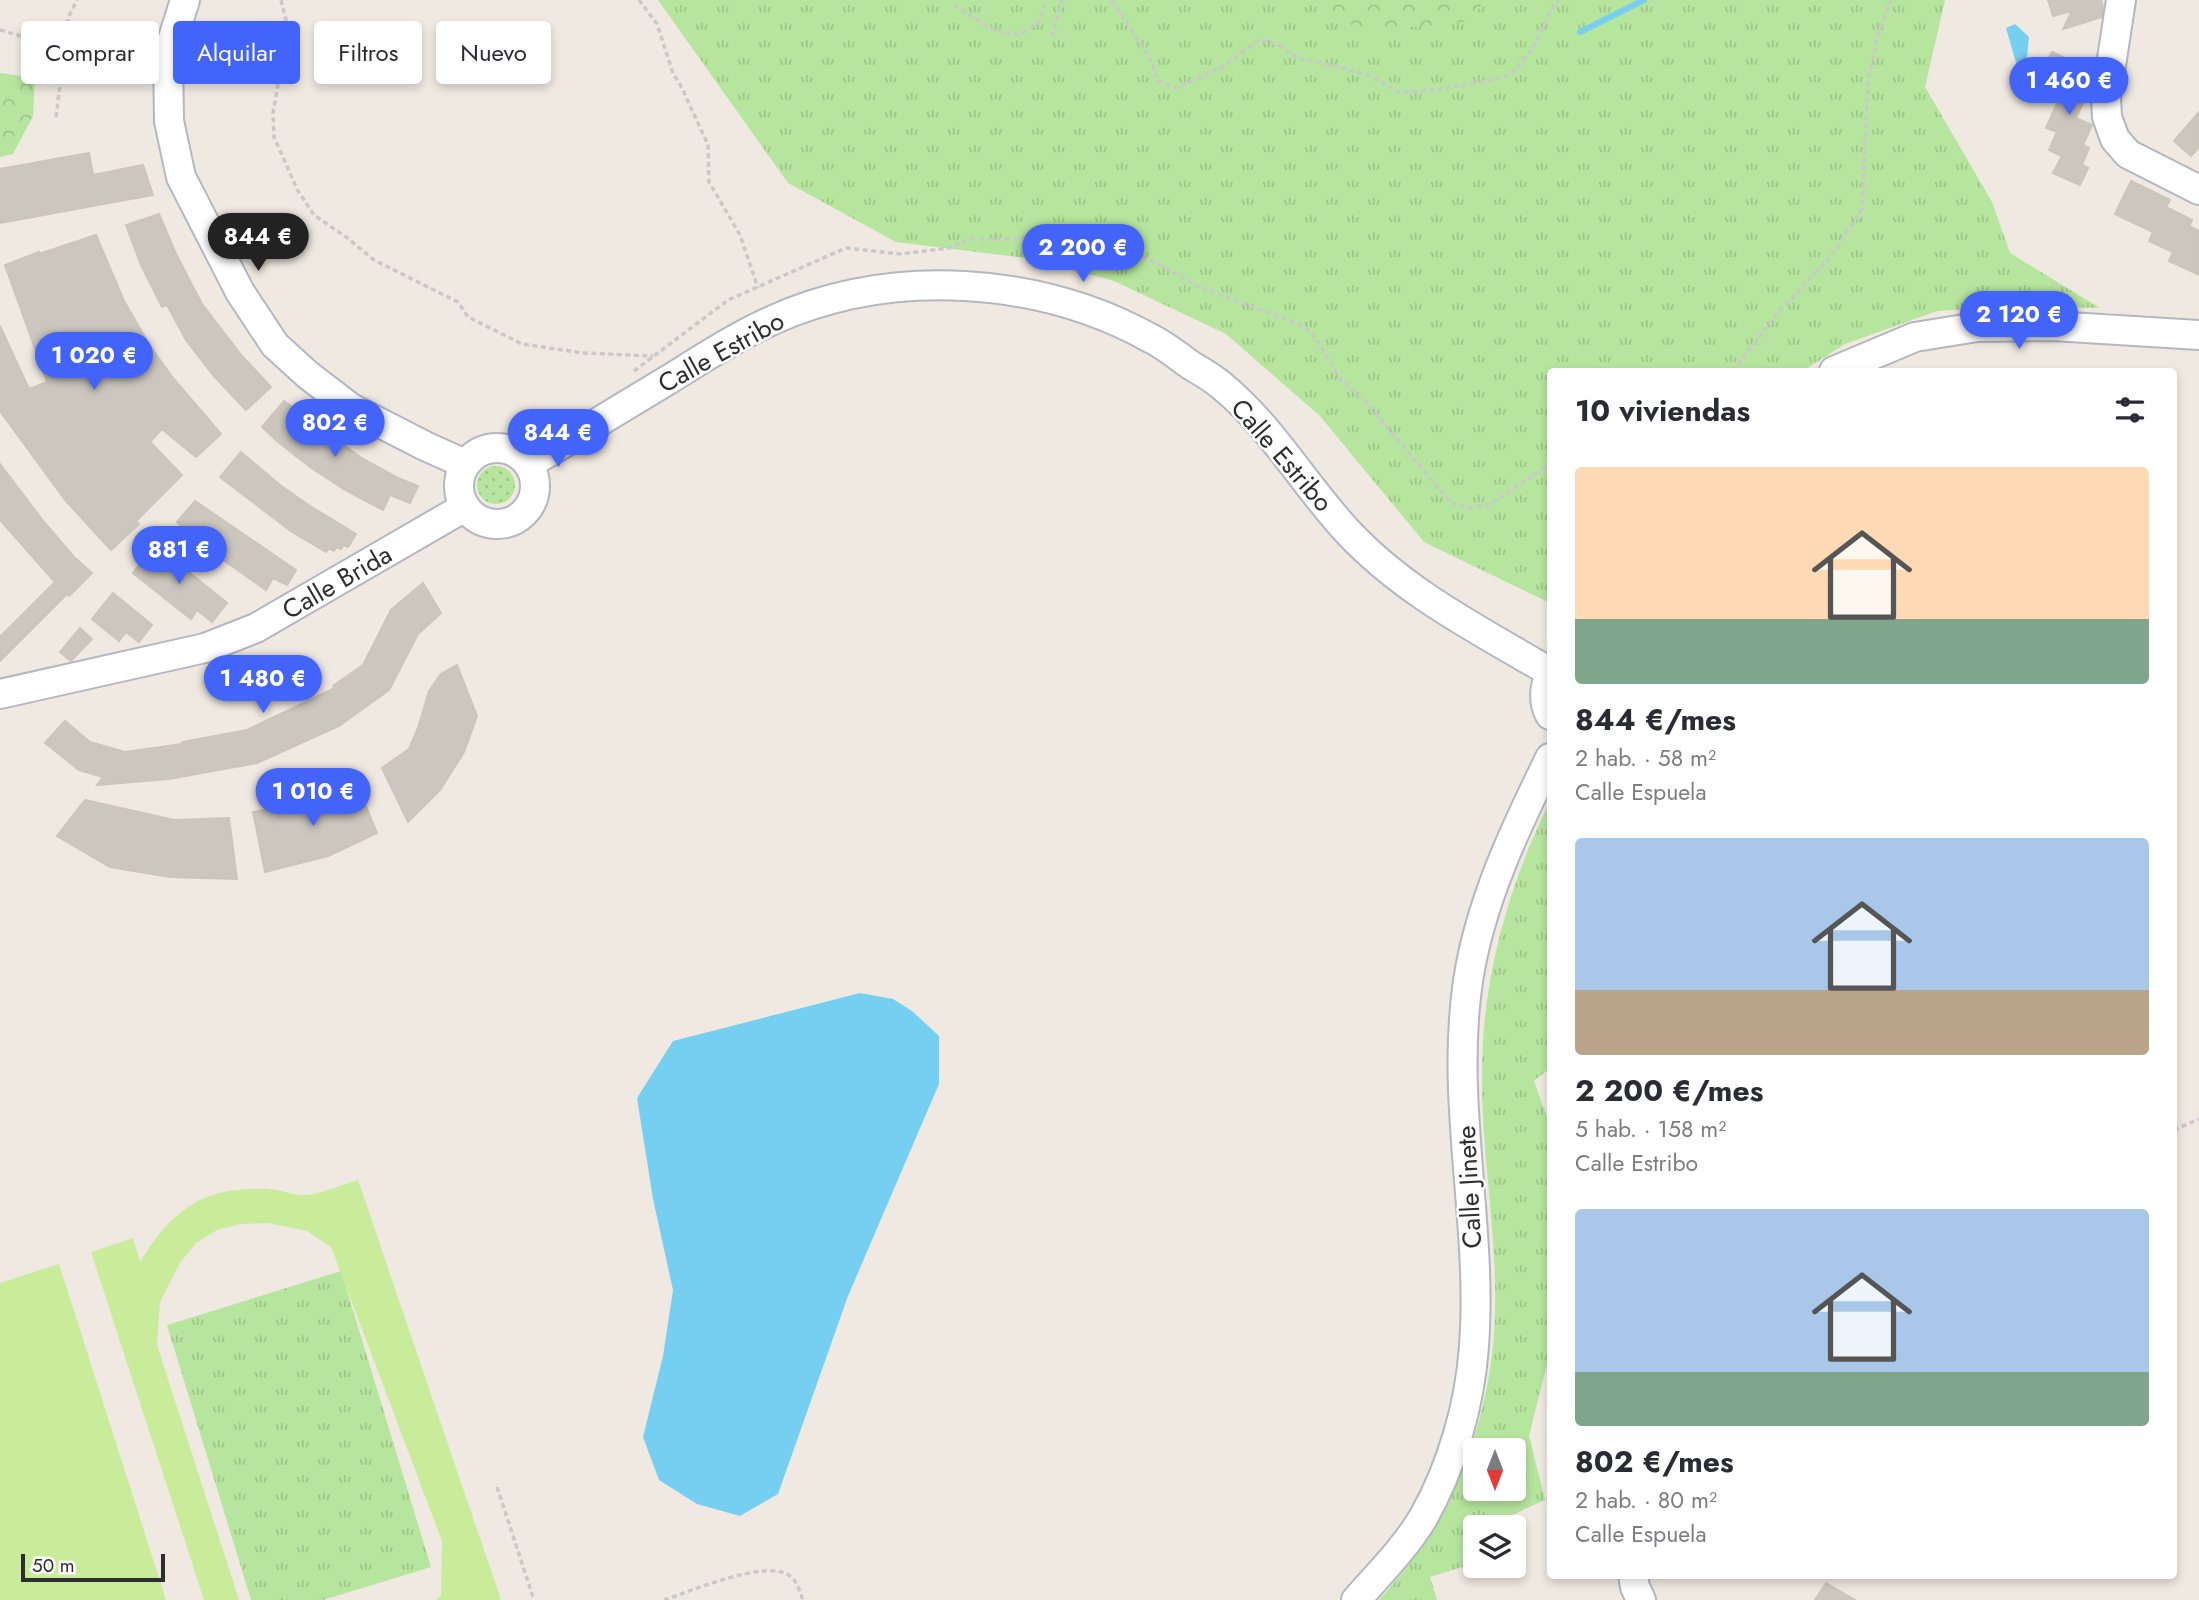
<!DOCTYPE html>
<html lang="es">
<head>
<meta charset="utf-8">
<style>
	:root { --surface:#fff; --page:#f2f2f3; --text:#2b2b33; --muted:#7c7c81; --accent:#4264fb }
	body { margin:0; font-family:Jost,sans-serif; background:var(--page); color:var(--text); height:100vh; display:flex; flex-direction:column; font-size:26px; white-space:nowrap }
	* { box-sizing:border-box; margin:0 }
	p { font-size:23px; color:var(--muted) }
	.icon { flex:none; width:38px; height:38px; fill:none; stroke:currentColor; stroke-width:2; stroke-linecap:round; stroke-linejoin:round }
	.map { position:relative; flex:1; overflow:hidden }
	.side { position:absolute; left:1547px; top:368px; width:630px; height:1211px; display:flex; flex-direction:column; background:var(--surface); border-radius:7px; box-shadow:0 4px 10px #0003 }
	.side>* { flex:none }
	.hud { position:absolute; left:21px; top:21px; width:665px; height:63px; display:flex; gap:14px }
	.needle { width:46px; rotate:180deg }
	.tools { position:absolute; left:1463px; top:1438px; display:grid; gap:14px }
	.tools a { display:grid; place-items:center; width:63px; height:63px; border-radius:7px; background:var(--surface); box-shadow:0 4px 10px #0003; font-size:35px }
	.scale { position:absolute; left:21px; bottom:18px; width:144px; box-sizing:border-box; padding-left:7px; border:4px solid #2e2e2e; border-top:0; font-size:19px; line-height:24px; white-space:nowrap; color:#2e2e2e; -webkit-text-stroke:5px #fff; paint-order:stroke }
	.price { position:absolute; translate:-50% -60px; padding:0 16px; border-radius:24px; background:var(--accent); color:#fff; font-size:23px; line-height:46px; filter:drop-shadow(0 2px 4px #0008) }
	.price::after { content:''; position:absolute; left:50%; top:42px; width:21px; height:16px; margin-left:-10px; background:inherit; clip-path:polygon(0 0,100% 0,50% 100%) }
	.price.current { background:#222; color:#fff }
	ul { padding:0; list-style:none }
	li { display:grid; align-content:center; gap:14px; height:371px; padding:0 28px }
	li span { display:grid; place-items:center; height:217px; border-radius:7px; color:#555 }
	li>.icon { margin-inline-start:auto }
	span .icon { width:126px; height:126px; fill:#fffc; stroke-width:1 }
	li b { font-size:30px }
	h2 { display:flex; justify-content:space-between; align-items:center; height:84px; padding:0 28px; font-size:30px }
	.chip { padding:0 24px; border-radius:7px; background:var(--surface); box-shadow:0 4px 10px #0003; font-size:24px; line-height:63px }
	.chip.current { background:var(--accent); color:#fff }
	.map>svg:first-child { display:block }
</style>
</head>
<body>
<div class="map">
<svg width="2199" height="1600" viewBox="0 0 2199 1600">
	<defs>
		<pattern id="grass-tufts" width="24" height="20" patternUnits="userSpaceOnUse" patternTransform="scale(1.75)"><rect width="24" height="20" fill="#b6e59e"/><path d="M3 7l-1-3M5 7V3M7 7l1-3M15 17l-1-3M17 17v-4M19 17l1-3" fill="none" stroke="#9dc588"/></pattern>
		<pattern id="forest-crowns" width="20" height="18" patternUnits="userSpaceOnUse" patternTransform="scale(1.75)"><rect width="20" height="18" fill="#b6e59e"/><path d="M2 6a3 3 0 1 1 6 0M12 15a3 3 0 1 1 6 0" fill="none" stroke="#9dc588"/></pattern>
		<pattern id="garden-dots" width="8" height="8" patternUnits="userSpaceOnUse" patternTransform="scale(1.75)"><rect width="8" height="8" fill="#b6e59e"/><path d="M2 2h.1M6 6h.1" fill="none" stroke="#9dc588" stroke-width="1.8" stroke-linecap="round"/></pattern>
	</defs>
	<rect width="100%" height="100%" fill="#efe9e1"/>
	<path fill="url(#grass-tufts)" fill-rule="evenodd" d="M658,0H1945L1925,87L1992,202L2010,253L2100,308L2010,306L1937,311L1845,344L1803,371H1550V603L1424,542L1320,416L1226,334L1114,281L1034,259L896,242L788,183Z
		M1550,801V1068L1534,1081L1550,1126V1352L1529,1436L1545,1500L1507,1517L1510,1528H1475V1563L1430,1577L1437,1600H1379C1452,1521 1493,1418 1495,1311C1497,1231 1481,1151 1482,1072C1482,979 1509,884 1550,801ZM1475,1451H1514V1489H1475Z
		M341,1271L431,1567L323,1600H251L167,1325Z"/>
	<path fill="url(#forest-crowns)" d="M1311,0H1484L1472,21L1363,32Z
		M0,73L35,78L33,116L13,154L0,157Z"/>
	<path fill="url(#garden-dots)" d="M477 485a19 19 0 1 1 38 0a19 19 0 1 1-38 0Z"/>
	<path fill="#c9ec9a" d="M358,1180L501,1600H436L441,1595L442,1541L331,1247L307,1231L268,1223L240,1224L217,1230L196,1243L180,1263L160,1302L157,1345L239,1600H204L91,1252L133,1238L140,1262C173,1208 204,1186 269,1189C281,1189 294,1196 306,1195C322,1194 343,1184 358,1180Z
		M59,1264L166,1600H0V1283Z"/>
	<path fill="#75cff0" d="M2015,24L2029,37L2026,66H2017L2006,28Z
		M860,993L893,999L912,1011L939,1036V1084L848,1296L778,1494L740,1516L697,1504L659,1480L643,1437L663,1356L673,1290L653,1199L637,1098L673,1041Z"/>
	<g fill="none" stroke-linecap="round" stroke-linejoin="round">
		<path stroke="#75cff0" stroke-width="6" d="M1580,32L1644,0"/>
	</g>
	<path fill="#cbc7bf" stroke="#cbc5ba" stroke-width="2" d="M2048,0H2101L2103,7L2102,17L2063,29L2072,11L2053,16Z
		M2052,52L2092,71L2082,90L2088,93L2076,118L2092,125L2083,145L2089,148L2082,165L2088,168L2080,185L2053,173L2062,156L2049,150L2057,132L2046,128L2059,99L2051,94L2058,79L2043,71Z
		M2199,112V147L2191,156L2174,141Z
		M89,153L93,175L143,165L153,195L0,223V169Z
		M2131,181L2170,200L2166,207L2192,220L2189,226L2199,231V275L2169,261L2173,252L2149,241L2153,232L2115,214Z
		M159,214L176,254L202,304L242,356L271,387L246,410L213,375L186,340L167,305L162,307L141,265L126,225Z
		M96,235L124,301L150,346L173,378L221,434L196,457L162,429L150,442L182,475L136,521L139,524L111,550L66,501L0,411V326L29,389L47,382L5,265L39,252V254Z
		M284,401L363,459L398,478L418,486L410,503L390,495L383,510L345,490L310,467L278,442L262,427Z
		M241,452L280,485L310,506L356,534L348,547L343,545L341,549L336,547L334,551L329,548L326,552L292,532L220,477Z
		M0,464L44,522L74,557L92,573L69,596L67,594L0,661V637L55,582L0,520Z
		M195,501L296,570L287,585L273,578L266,590L205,547L177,522Z
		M155,545L227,603L212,622L197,610L191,619L133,573Z
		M423,583L441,613L418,634L389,690L339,726L257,763L169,779L97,785L103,777L79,770L45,743L65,721L90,742L125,752L182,744V742L247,730L335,688L333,686L363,665L391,610Z
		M113,593L152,625L139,642L126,632L119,641L92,619Z
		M80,628L92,639L71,661L60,652Z
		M457,665L477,716L464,752L440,790L408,822L382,768L409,749L418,728L429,691L441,674Z
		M355,780L377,833L328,856L265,872L253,812L306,802Z
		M85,800L174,820L229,818L237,879L170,877L110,867L57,836Z
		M1826,1583L1855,1600H1815Z"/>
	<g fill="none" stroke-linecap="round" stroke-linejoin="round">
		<defs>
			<path id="minor" d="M185,0L168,54L169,121L181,177L240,292L275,345L308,375L351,408L425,446L465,464
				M2121,0L2106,98L2107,117L2115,139L2128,154L2199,190
				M1834,371L1915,337L1977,327L2053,326L2199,335
				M459 486a38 38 0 1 1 76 0a38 38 0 1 1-76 0Z
				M529,464C576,436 622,408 668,380C702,359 737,336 773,320C891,267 1039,276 1152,339C1166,346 1179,357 1192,366C1202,372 1213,378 1222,386C1272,427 1304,485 1348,532C1405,593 1479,630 1550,672C1545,687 1542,700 1550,715
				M0,694L205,648L256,628L465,507
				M1633,1575L1635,1587L1641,1600
				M1356,1600C1379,1574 1405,1548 1423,1518C1452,1467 1470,1404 1474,1346C1483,1225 1450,1103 1468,981C1480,902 1515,829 1550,758"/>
		</defs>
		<use href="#minor" stroke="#b4b7c1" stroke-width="32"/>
		<path stroke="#c9c9c9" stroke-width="3.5" stroke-dasharray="5 3.5" stroke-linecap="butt" d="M281,0L286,20L285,43L273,113L274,137L298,191L314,215L346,237L374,260L458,302L468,317L522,344L583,353L653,356
			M639,0L657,24L673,73L682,88L708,145L709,182L740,235L758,288
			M1112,0L1152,62L1158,81L1177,88L1222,67L1259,40L1277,44L1297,58L1336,66L1370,76L1401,93L1440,89L1482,82L1512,74L1532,50L1552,8L1559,0
			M954,5L992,29L1019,35L1038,23L1047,0
			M0,30L21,36L60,72
			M1052,37L1062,0
			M56,117L68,18L77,0
			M634,371L728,300L846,248L900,254L950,248L969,239H1015L1073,228L1160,265L1199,287L1297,323L1313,334L1340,379L1365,401L1451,503L1469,508L1491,504L1550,464
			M1732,371L1776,315L1831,256L1862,209L1868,82L1878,35L1891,0
			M517,443L515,436L553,421
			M2174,1130L2199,1119
			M497,1487L534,1600
			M664,1600C691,1591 768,1558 790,1576C797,1581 800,1592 803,1600"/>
		<use href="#minor" stroke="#fff" stroke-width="28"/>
	</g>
	<g text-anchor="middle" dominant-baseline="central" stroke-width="5" stroke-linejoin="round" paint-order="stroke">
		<g font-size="26" fill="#2e2e2e" stroke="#fff">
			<text transform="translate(721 352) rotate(-29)">Calle Estribo</text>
			<text transform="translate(1282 455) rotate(49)">Calle Estribo</text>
			<text transform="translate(337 582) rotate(-30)">Calle Brida</text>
			<text transform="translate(1469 1187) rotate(-93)">Calle Jinete</text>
		</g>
	</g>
</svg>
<div class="tools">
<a><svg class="needle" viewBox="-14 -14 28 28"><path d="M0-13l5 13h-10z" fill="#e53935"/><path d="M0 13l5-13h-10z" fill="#7c7c81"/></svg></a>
<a><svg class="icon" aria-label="layers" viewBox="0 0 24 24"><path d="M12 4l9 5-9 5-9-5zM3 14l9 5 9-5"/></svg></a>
</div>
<div class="scale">50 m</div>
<b class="price" style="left:2069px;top:117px">1 460 €</b>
<b class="price current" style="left:258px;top:273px">844 €</b>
<b class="price" style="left:1083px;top:284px">2 200 €</b>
<b class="price" style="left:2019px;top:351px">2 120 €</b>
<b class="price" style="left:94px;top:392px">1 020 €</b>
<b class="price" style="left:335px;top:459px">802 €</b>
<b class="price" style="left:558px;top:469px">844 €</b>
<b class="price" style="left:179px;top:586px">881 €</b>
<b class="price" style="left:263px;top:715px">1 480 €</b>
<b class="price" style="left:313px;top:828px">1 010 €</b>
<div class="hud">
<a class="chip">Comprar</a>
<a class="chip current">Alquilar</a>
<a class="chip">Filtros</a>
<a class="chip">Nuevo</a>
</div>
<section class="side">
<h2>10 viviendas<svg class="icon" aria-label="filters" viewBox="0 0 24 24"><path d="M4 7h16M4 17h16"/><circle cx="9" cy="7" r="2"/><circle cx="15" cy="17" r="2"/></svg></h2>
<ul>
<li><span style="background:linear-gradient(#ffd9b3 70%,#7fa58c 0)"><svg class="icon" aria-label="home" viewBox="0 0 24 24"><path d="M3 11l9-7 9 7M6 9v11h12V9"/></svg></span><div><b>844 €/mes</b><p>2 hab. · 58 m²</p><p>Calle Espuela</p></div></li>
<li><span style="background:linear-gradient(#a9c7e8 70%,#b9a48a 0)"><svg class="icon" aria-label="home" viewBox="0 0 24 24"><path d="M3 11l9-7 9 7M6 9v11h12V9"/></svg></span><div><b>2 200 €/mes</b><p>5 hab. · 158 m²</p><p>Calle Estribo</p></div></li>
<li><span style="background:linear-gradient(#a9c7e8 75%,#7fa58c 0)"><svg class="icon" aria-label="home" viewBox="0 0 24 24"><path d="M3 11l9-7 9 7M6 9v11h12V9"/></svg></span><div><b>802 €/mes</b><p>2 hab. · 80 m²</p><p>Calle Espuela</p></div></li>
</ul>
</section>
</div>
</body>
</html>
